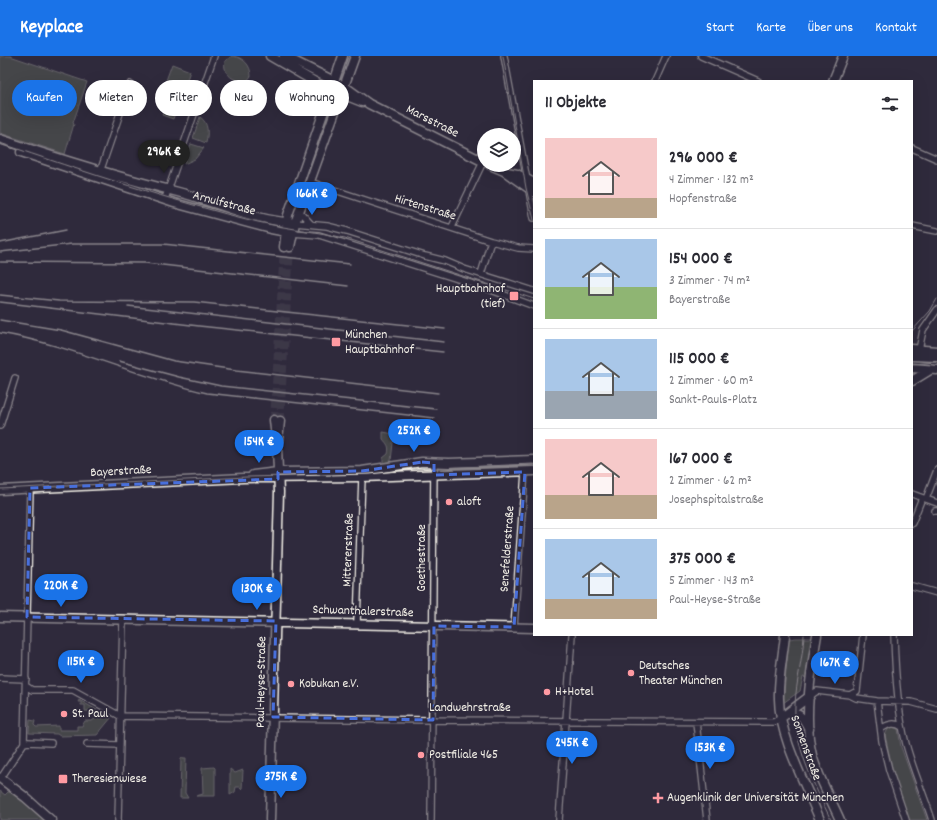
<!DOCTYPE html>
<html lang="de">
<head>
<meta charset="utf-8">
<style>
	:root { --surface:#fff; --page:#f7f7f7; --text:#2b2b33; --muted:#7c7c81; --line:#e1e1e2; --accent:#1a73e8 }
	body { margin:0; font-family:Dekko,sans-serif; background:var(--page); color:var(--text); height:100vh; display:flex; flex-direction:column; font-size:15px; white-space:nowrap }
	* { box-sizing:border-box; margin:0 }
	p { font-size:13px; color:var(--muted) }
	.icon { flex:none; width:22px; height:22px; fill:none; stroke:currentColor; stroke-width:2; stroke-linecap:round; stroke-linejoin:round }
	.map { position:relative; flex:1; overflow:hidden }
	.sheet { position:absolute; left:533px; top:24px; width:380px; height:556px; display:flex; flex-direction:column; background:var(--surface); border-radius:0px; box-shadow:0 4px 16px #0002 }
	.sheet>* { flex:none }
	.hud { position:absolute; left:12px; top:24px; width:380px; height:36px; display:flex; gap:8px }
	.fabs { position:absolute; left:477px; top:72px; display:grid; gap:8px }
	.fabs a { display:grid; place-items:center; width:44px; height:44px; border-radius:50%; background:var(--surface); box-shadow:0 4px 16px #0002; font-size:20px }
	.price { position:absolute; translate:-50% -34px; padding:0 9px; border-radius:14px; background:var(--accent); color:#fff; font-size:13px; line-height:26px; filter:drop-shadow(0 1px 2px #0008) }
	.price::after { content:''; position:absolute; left:50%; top:24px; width:12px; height:9px; margin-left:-6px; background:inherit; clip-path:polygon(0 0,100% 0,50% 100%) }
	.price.active { background:#222; color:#fff }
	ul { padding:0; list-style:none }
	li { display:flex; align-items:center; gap:12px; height:100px; padding:0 12px }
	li+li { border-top:1px solid var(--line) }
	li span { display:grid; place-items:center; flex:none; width:112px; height:80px; border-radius:0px; color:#555 }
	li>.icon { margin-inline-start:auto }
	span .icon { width:48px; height:48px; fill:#fffc; stroke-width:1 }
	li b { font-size:17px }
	h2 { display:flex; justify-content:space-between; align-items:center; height:48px; padding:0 12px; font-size:17px }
	.chip { padding:0 14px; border-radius:18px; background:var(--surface); box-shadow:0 4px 16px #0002; font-size:14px; line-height:36px }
	.chip.active { background:var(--accent); color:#fff }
	header { display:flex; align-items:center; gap:24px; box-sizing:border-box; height:56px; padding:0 20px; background:var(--accent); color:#fff }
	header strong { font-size:19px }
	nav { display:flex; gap:22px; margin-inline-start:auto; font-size:14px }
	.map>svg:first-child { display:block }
</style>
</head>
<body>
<header>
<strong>Keyplace</strong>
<nav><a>Start</a><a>Karte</a><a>Über uns</a><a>Kontakt</a></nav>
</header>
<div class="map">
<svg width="937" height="764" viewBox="0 0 937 764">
	<rect width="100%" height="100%" fill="#2f2a3d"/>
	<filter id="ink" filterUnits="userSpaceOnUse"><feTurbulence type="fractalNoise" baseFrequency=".025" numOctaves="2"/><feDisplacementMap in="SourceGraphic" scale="8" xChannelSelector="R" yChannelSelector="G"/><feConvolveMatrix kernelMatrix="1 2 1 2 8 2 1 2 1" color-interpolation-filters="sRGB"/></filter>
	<g filter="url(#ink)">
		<path fill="#60675a" stroke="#aaaca1" d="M0,0H10L87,26L73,67L74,68L65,98L0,77Z
			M232,0C243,1 251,9 251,20L247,25C235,27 222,18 225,5Z
			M172,8L190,15L173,63L162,59L165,52L157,49Z
			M200,61C209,67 208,78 206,87L193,82Z
			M191,88L204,92L195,103L184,108Z
			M383,376L394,378L391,405L383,407V402L388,398C390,390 387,388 383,383Z
			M796,582H812L807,622L803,621L800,635L783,647L789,583Z
			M79,644L111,662L97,679L60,680L57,678L29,677L30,664L35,665L34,669L36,671L59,670V674H77V670H82L85,665H92L96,662V658L92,655H85V649H81V646H78Z
			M893,671L898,673L901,691L927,764H908L893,716L885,679L888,673Z
			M181,702H186L185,737L188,742H180Z
			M214,711L215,712V740H196L203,738L202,712Z
			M230,713L235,717L243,714L242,733L240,731H236L235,736L230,739Z
			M0,735L5,739L8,736C18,735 37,757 45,764H0Z"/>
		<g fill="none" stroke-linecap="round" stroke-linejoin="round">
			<path stroke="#4d4857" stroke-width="8" stroke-dasharray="8 4" stroke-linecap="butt" d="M274,364L284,191
				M280,365L290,191"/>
			<defs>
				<path id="street" d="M504,0L534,162
					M701,0L758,25
					M655,25L666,0
					M912,92L937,103
					M100,116L130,28
					M310,126L491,185L518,192L534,193
					M165,143L214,0
					M299,155L311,168
					M295,167L327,170L347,175L425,200L445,205L464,213L534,235
					M912,170L937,175
					M452,171L483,106
					M292,177L319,179L483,231L534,250
					M481,218L491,185
					M919,294L923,274L937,254
					M0,370L15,322
					M912,438L937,447
					M926,443L937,414
					M935,455H937
					M912,467L922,442
					M912,530L937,537
					M357,567L362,421
					M514,571L525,416
					M894,579C895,615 897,653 906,688C913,714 924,739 932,764
					M0,622L26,623
					M26,630L32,634H73L120,660L433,664L767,666H774L781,662
					M850,639L857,635L863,579
					M810,640L817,635L850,639L856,642L877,645L911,646L937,653
					M877,645L882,685L889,714L906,764
					M696,666L707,764
					M882,672C889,668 895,666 902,671
					M24,687L30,432
					M87,688L119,689
					M1,722L24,687L28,686L51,687
					M118,764L123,563
					M431,764L434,407
					M559,764L572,579"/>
				<path id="secondary" d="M270,0L322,30L362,46
					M284,0L344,30L369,48L484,106
					M833,25L843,0
					M0,83C59,103 118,121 178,136C217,146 254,165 295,167
					M21,96L174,147L271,173L292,177
					M490,109L504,115L534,136
					M507,116L517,118L534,127
					M284,191L288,159L343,0
					M290,191L295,167L355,0
					M912,293L937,295
					M912,300L937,301
					M912,312L937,314
					M912,325L930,314
					M278,384L280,365
					M253,419L278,416L362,415L422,406L449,407L534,404
					M0,434L243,422L362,421L534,415
					M0,561L534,572
					M785,579C783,600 778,622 779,643C779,680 806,729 820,764
					M817,579C811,614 803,664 812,699C818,721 831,743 840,764
					M786,658C801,656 802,661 809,673
					M781,662L810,640
					M0,722L25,741L51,764
					M270,764L279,436L277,392L274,364"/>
			</defs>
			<use href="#street" stroke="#f4f1e8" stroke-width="8"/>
			<use href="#secondary" stroke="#f4f1e8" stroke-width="11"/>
			<use href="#street" stroke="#2f2a3d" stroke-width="5.5"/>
			<use href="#secondary" stroke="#2f2a3d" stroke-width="8"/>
			<path stroke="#f4f1e8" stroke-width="1" d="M503,0L526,132L534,164
				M0,87C85,116 171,145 258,166C287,173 316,175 345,182L534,243
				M912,275L930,255L937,243
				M912,308L937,306
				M0,433L247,421L370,418L414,413L534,408
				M804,579C803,603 796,625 795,649C793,689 814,728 831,764"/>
			<path stroke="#f4f1e8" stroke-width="1.5" d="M0,187L66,174
				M0,196L72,188H163L350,208
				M0,206L145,207L348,230
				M0,239L59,245L194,246L445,273
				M0,246L199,270L443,296
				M128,250L444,286
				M0,264L61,274L174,305L236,314L438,337
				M0,277C71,289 137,321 207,337L435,362
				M119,305L179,321L221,330L436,353"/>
		</g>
	</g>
	<path d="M0 0H937V764H0ZM422,406L434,407V419L525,416L514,571L434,570L433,664L273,661L276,565L27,561L30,432L278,423V416L362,415Z" fill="#2f2a3d" fill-opacity=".55" fill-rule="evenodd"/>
	<path fill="none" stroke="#486fdb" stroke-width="3" stroke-dasharray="8 5" stroke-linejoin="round" d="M422,406L434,407V419L525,416L514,571L434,570L433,664L273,661L276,565L27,561L30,432L278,423V416L362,415Z"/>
	<g fill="#ff9aa2" stroke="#2f2a3d" stroke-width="1.5">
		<rect x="509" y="235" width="10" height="10" rx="2"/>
		<rect x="331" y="281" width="10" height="10" rx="2"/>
		<circle cx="449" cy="446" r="4"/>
		<circle cx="631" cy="617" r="4"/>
		<circle cx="291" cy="628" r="4"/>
		<circle cx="547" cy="636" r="4"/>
		<circle cx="64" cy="658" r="4"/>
		<circle cx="421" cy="699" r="4"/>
		<rect x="58" y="718" width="10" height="10" rx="2"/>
		<path d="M656 736h4v4h4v4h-4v4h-4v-4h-4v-4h4z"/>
	</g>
	<g text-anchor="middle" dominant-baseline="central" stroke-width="3.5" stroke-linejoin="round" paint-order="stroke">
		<g font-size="13" fill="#f4f1e8" stroke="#2f2a3d">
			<text transform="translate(432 66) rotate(27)">Marsstraße</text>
			<text transform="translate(224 148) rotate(15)">Arnulfstraße</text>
			<text transform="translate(425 152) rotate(17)">Hirtenstraße</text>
			<text transform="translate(121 416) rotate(-3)">Bayerstraße</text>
			<text transform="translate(508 493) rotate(-86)">Senefelderstraße</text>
			<text transform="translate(349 494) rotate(-88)">Mittererstraße</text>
			<text transform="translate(422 502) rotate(-90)">Goethestraße</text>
			<text transform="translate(363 556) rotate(2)">Schwanthalerstraße</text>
			<text transform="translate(262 626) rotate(-89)">Paul-Heyse-Straße</text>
			<text x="470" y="652">Landwehrstraße</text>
			<text transform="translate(805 692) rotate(70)">Sonnenstraße</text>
		</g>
		<g font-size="13" fill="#f4f1e8" stroke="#2f2a3d" text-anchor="start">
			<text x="505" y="233" text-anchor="end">Hauptbahnhof<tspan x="505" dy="15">(tief)</tspan></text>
			<text x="345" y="279">München<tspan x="345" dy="15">Hauptbahnhof</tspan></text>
			<text x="457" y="446">aloft</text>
			<text x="639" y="610">Deutsches<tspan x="639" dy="15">Theater München</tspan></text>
			<text x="299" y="628">Kobukan e.V.</text>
			<text x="555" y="636">H+Hotel</text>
			<text x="72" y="658">St. Paul</text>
			<text x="429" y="699">Postfiliale 465</text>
			<text x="72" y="723">Theresienwiese</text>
			<text x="667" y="742">Augenklinik der Universität München</text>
		</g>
	</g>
</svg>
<div class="fabs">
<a><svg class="icon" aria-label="layers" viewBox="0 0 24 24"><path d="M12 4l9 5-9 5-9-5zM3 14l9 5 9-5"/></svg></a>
</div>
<b class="price active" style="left:164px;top:118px">296K €</b>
<b class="price" style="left:312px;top:160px">166K €</b>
<b class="price" style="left:414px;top:397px">252K €</b>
<b class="price" style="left:259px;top:408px">154K €</b>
<b class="price" style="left:61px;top:552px">220K €</b>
<b class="price" style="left:257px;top:555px">130K €</b>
<b class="price" style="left:81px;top:628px">115K €</b>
<b class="price" style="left:835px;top:629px">167K €</b>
<b class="price" style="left:572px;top:709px">245K €</b>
<b class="price" style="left:710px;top:714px">153K €</b>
<b class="price" style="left:281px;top:743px">375K €</b>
<div class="hud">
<a class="chip active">Kaufen</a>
<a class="chip">Mieten</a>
<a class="chip">Filter</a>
<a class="chip">Neu</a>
<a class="chip">Wohnung</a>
</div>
<section class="sheet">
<h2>11 Objekte<svg class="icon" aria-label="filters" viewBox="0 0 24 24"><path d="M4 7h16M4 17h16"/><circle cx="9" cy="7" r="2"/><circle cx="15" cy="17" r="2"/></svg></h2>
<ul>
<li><span style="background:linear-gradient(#f6c9c9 75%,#b9a48a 0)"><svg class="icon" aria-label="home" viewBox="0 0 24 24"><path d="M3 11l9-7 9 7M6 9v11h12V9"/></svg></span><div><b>296 000 €</b><p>4 Zimmer · 132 m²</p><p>Hopfenstraße</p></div></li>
<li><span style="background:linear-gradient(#a9c7e8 60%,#8fb573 0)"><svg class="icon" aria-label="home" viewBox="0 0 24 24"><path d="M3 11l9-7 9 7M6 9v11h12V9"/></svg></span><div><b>154 000 €</b><p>3 Zimmer · 74 m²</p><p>Bayerstraße</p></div></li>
<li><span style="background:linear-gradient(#a9c7e8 65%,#9aa5b1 0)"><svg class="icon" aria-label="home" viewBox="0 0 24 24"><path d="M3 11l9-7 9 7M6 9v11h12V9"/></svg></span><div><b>115 000 €</b><p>2 Zimmer · 60 m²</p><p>Sankt-Pauls-Platz</p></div></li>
<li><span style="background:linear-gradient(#f6c9c9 70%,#b9a48a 0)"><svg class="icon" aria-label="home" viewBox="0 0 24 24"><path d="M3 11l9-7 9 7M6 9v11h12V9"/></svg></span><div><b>167 000 €</b><p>2 Zimmer · 62 m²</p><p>Josephspitalstraße</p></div></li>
<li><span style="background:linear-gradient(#a9c7e8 75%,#b9a48a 0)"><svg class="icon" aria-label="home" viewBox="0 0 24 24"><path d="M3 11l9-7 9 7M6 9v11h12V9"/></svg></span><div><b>375 000 €</b><p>5 Zimmer · 143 m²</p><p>Paul-Heyse-Straße</p></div></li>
</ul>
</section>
</div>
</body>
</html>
